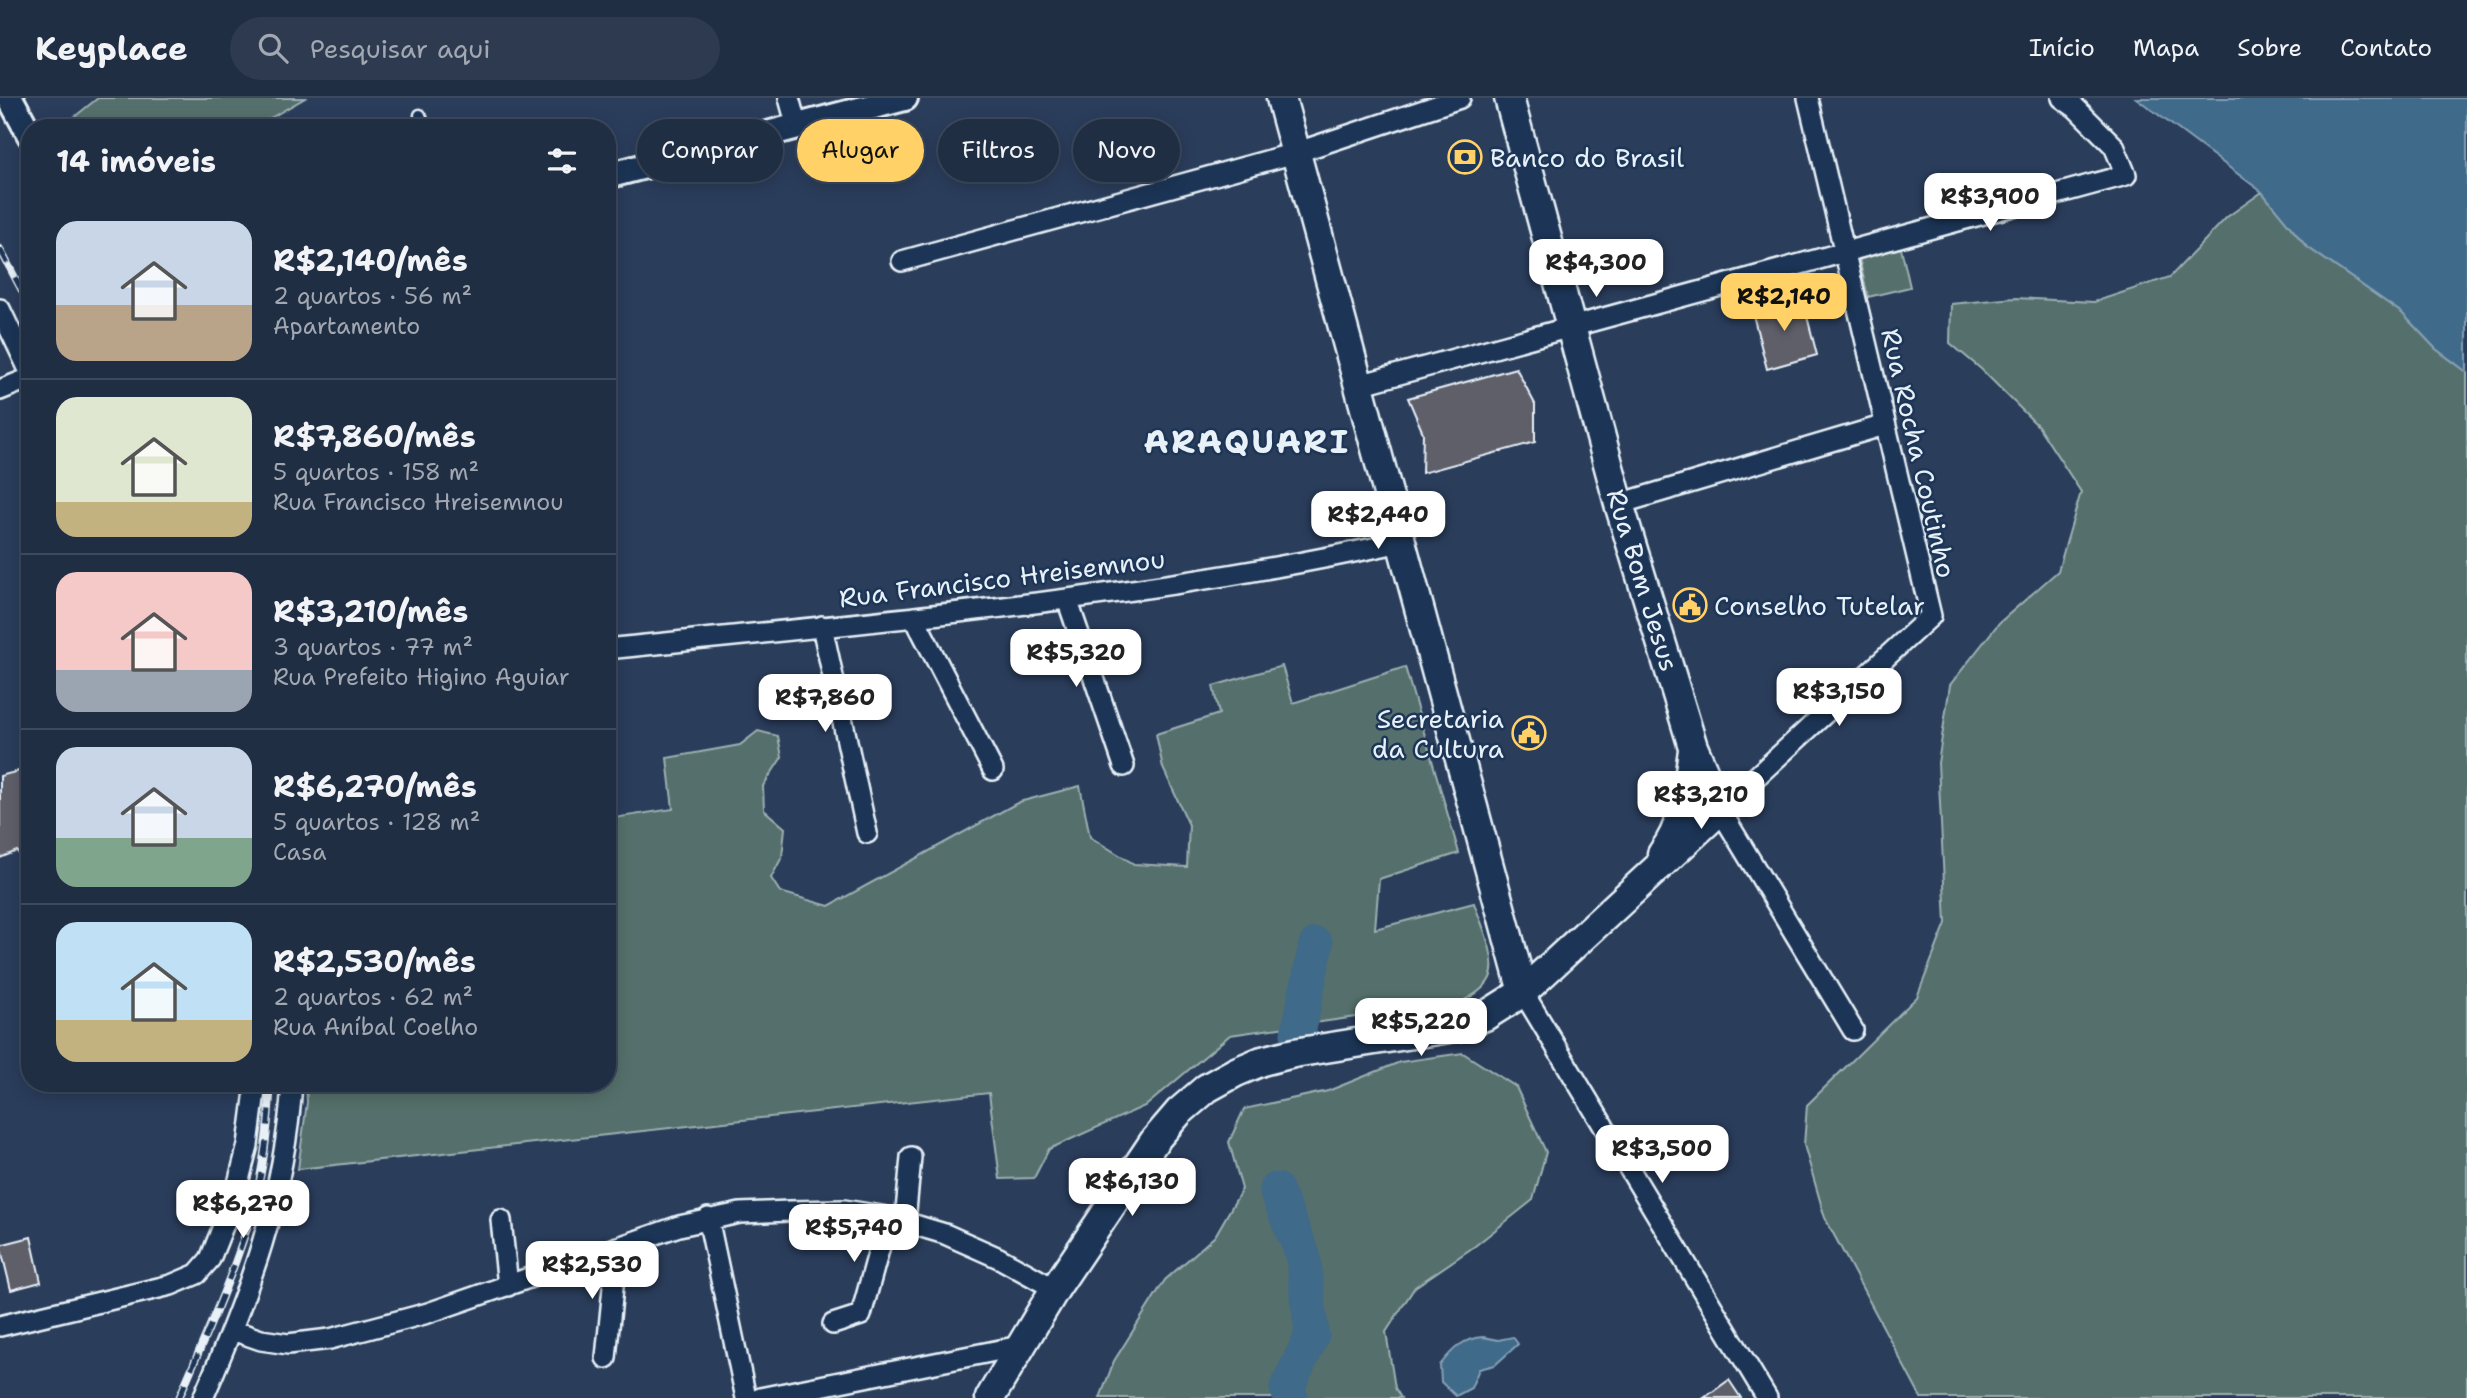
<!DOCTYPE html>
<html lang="pt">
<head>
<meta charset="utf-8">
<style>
	:root { --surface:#202e44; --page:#2d3a4f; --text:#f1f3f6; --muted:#a2a8b2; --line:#3d4a5d; --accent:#ffd166 }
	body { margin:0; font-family:"Shantell Sans",sans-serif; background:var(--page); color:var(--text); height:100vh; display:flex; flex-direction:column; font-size:26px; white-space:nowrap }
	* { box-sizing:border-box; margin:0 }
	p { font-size:23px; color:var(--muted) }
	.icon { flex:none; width:38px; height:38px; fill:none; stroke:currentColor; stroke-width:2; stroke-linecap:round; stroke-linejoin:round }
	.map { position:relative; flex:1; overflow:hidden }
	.side { position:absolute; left:21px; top:21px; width:595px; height:973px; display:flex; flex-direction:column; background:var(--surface); border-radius:28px; box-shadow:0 4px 18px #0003,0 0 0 2px var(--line) }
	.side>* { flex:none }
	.guide { position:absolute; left:637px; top:21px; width:665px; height:63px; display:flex; gap:14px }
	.price { position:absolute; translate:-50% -60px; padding:0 16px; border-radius:14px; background:#fff; color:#222; font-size:23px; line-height:46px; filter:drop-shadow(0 2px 4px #0008) }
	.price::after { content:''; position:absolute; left:50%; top:42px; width:21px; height:16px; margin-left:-10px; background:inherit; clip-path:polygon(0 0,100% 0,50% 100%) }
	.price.on { background:var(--accent); color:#111 }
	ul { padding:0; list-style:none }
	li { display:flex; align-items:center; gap:21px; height:175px; padding:0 35px }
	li+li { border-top:2px solid var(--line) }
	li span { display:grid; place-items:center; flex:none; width:196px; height:140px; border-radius:21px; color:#555 }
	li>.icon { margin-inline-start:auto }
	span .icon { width:84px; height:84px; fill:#fffc; stroke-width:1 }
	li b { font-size:30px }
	h2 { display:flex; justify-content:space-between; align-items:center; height:84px; padding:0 35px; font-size:30px }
	.tag { padding:0 24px; border-radius:32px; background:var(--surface); box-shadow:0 4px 18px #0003,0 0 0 2px var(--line); font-size:24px; line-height:63px }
	.tag.on { background:var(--accent); color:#111 }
	header { display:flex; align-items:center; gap:42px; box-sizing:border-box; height:98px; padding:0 35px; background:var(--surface); border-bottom:2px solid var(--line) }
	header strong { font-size:33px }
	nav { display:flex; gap:38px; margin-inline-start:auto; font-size:24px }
	.search { width:490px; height:63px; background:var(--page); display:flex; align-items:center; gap:18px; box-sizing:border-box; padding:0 24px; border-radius:38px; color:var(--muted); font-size:26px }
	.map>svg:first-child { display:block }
</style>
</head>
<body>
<header>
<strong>Keyplace</strong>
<div class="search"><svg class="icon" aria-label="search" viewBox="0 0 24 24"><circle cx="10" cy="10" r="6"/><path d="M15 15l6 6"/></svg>Pesquisar aqui</div>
<nav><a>Início</a><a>Mapa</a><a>Sobre</a><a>Contato</a></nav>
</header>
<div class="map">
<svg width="2467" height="1300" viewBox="0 0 2467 1300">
	<rect width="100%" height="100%" fill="#2a3d5b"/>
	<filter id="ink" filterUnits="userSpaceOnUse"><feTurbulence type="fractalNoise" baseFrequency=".0143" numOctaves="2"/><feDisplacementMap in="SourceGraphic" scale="14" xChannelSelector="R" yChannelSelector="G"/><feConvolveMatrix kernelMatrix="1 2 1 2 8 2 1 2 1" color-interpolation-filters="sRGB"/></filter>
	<g filter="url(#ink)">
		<path fill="#546f6c" stroke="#9eb0b2" stroke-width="2" d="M98,0H305L253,30H70L68,24Z
			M2262,94L2306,148L2402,215L2436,251L2467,274V1300H1921L1825,1120L1804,1047L1807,1007L1917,899L1946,825L1938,665L1950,587L1999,525L2058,473L2081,394L2038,328L1981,271L1950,245L1951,206L2015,200L2094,204L2170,179L2227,119Z
			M1901,150L1910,189L1868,199L1859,160Z
			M1282,568L1293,605L1405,569L1459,755L1379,781L1375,831L1474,805C1480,823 1499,862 1490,880C1484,892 1472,898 1461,904L1230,937L1147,1007L1049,1051L1034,1080L1000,1081L989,995L298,1071L307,1004L306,985H607V721L673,711L667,660L740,647L758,633L778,638L782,659L763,688L764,712L785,730L782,759L771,780L780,794L829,808L1019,704L1080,688L1090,739L1134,766L1187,769L1189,727L1163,670L1156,636L1219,616L1213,588Z
			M1463,955L1516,989L1546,1054L1533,1102L1475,1148L1415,1189L1386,1234L1395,1290L1401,1300H1100L1114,1263L1165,1182L1215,1138L1242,1091L1229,1044L1244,1011L1328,993L1400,964Z"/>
		<path fill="#416a89" stroke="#84a0b5" stroke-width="2" d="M2136,0H2467V274L2436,251L2402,215L2306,148L2262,94Z
			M1483,1239L1498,1242L1513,1239L1518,1246L1495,1267L1479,1271L1471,1290L1456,1298L1441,1284L1440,1267C1452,1252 1463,1240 1483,1239Z"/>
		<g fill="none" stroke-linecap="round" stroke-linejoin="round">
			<path stroke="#416a89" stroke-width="35" d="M1298,936L1316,847
				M1276,1092L1303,1157L1312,1237L1287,1290L1291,1300"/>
		</g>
		<path fill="#5f5e6a" stroke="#e8f1f8" stroke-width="2" d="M1802,199L1817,257L1767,271L1752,213Z
			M1516,270L1535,306V344L1422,375L1423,335L1408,300Z
			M30,670V771L17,753L0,760V678Z
			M31,1139L41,1184L11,1192L0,1147Z
			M1729,1282L1741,1300H1704Z"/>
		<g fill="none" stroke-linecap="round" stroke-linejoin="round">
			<defs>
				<path id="service" d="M420,17L425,30"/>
				<path id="minor" d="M789,0L797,29
					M1808,0L1931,518L1720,712L1853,932
					M902,163L1295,55L1460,0
					M0,211L30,274
					M1359,287L2126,77L2114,48L2076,10L2062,0
					M0,292L30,280
					M1619,406L1885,327
					M1067,501L1124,668
					M914,519L993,672
					M822,528L867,735
					M607,551C872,523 1140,502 1401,444
					M1523,894L1767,1300
					M708,1120L746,1300
					M501,1122L508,1188
					M905,1124L911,1059
					M833,1226L861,1217L888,1119
					M0,1228L171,1187L197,1176L210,1161L234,1101L248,1047L256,985
					M232,1232L261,1242L288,1246L330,1241L428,1215L679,1128L740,1115L789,1113L844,1112L888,1119L945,1136L999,1160L1055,1191
					M606,1260L617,1149
					M203,1300C248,1196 285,1100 292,985
					M760,1300L1020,1248"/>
				<path id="tertiary" d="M10,0L30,37
					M607,78L905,0"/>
				<path id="secondary" d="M1281,0L1523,894
					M1662,756C1685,726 1688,688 1693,652
					M990,1300L1055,1191L1155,1042L1179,1014L1207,990L1236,974L1262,963L1294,955L1456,929L1485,918L1523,894L1720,712L1693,649L1619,406L1509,0"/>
			</defs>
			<use href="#service" stroke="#e8f1f8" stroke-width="15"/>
			<use href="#minor" stroke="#e8f1f8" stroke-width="24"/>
			<use href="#tertiary" stroke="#e8f1f8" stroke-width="30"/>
			<use href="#secondary" stroke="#e8f1f8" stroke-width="33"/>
			<use href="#service" stroke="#1d3557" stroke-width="10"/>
			<use href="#minor" stroke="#1d3557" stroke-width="19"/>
			<use href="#tertiary" stroke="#1d3557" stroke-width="24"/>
			<use href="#secondary" stroke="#1d3557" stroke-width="28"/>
			<defs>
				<path id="rail" d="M0,151L30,208
					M179,1300C205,1239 233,1178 252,1114C264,1072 268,1028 271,985"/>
			</defs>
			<use href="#rail" stroke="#e8f1f8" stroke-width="8"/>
			<use href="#rail" stroke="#1d3557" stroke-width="5" stroke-dasharray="16" stroke-linecap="butt"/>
		</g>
	</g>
	<defs>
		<symbol id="bank-ring" viewBox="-11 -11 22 22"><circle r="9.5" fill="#1d3557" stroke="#ffd166" stroke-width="1.5"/><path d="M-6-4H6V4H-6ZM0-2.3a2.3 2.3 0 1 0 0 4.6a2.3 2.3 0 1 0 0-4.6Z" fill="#ffd166"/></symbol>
		<symbol id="civic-ring" viewBox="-11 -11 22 22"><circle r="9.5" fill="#1d3557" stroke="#ffd166" stroke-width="1.5"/><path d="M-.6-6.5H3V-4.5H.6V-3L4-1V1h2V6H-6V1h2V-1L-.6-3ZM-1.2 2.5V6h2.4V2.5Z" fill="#ffd166"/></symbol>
	</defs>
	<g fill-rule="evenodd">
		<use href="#bank-ring" x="1446" y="40" width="38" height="38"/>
		<use href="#civic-ring" x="1671" y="488" width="38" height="38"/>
		<use href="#civic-ring" x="1510" y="616" width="38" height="38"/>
	</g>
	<g text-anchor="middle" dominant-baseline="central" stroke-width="5" stroke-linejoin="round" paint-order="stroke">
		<g font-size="26" fill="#e8f1f8" stroke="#1d3557" text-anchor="start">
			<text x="1490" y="59">Banco do Brasil</text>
			<text x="1714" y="507">Conselho Tutelar</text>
			<text x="1504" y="620" text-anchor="end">Secretaria<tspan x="1504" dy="30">da Cultura</tspan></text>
		</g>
		<g font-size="26" fill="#e8f1f8" stroke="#1d3557">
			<text transform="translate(1919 355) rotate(77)">Rua Rocha Coutinho</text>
			<text transform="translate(1002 480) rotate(-7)">Rua Francisco Hreisemnou</text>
			<text transform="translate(1643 482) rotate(73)">Rua Bom Jesus</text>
		</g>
		<g font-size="33" font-weight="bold" letter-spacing="2" fill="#e8f1f8" stroke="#1d3557">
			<text x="1247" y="343">ARAQUARI</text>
		</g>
	</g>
</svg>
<b class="price" style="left:1990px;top:135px">R$3,900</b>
<b class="price" style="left:1596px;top:201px">R$4,300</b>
<b class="price on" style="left:1784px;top:235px">R$2,140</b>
<b class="price" style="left:1378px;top:453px">R$2,440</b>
<b class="price" style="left:1076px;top:591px">R$5,320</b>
<b class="price" style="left:1839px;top:630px">R$3,150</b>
<b class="price" style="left:825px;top:636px">R$7,860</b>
<b class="price" style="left:1701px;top:733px">R$3,210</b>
<b class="price" style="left:1421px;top:960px">R$5,220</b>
<b class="price" style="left:1662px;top:1087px">R$3,500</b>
<b class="price" style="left:1132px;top:1120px">R$6,130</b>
<b class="price" style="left:243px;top:1142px">R$6,270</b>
<b class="price" style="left:854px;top:1166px">R$5,740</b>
<b class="price" style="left:592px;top:1203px">R$2,530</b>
<div class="guide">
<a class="tag">Comprar</a>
<a class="tag on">Alugar</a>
<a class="tag">Filtros</a>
<a class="tag">Novo</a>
</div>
<section class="side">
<h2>14 imóveis<svg class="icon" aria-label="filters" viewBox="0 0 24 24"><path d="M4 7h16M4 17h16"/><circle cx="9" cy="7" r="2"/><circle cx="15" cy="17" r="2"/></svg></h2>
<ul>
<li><span style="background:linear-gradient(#c9d6e8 60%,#b9a48a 0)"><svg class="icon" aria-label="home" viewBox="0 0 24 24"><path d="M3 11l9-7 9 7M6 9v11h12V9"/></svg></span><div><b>R$2,140/mês</b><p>2 quartos · 56 m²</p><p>Apartamento</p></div></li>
<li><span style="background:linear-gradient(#dfe7d0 75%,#c2b280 0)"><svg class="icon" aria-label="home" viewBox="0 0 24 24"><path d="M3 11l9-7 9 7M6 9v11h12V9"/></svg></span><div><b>R$7,860/mês</b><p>5 quartos · 158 m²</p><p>Rua Francisco Hreisemnou</p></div></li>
<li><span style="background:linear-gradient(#f6c9c9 70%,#9aa5b1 0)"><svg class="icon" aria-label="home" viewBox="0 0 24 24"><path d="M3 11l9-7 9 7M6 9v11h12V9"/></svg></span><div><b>R$3,210/mês</b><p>3 quartos · 77 m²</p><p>Rua Prefeito Higino Aguiar</p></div></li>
<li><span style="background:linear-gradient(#c9d6e8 65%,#7fa58c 0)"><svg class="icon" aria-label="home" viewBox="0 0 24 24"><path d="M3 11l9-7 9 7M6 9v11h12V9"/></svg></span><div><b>R$6,270/mês</b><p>5 quartos · 128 m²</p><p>Casa</p></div></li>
<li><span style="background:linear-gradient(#bfe0f5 70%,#c2b280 0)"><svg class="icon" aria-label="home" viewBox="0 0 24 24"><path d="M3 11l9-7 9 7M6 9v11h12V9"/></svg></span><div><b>R$2,530/mês</b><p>2 quartos · 62 m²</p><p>Rua Aníbal Coelho</p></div></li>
</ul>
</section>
</div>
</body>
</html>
